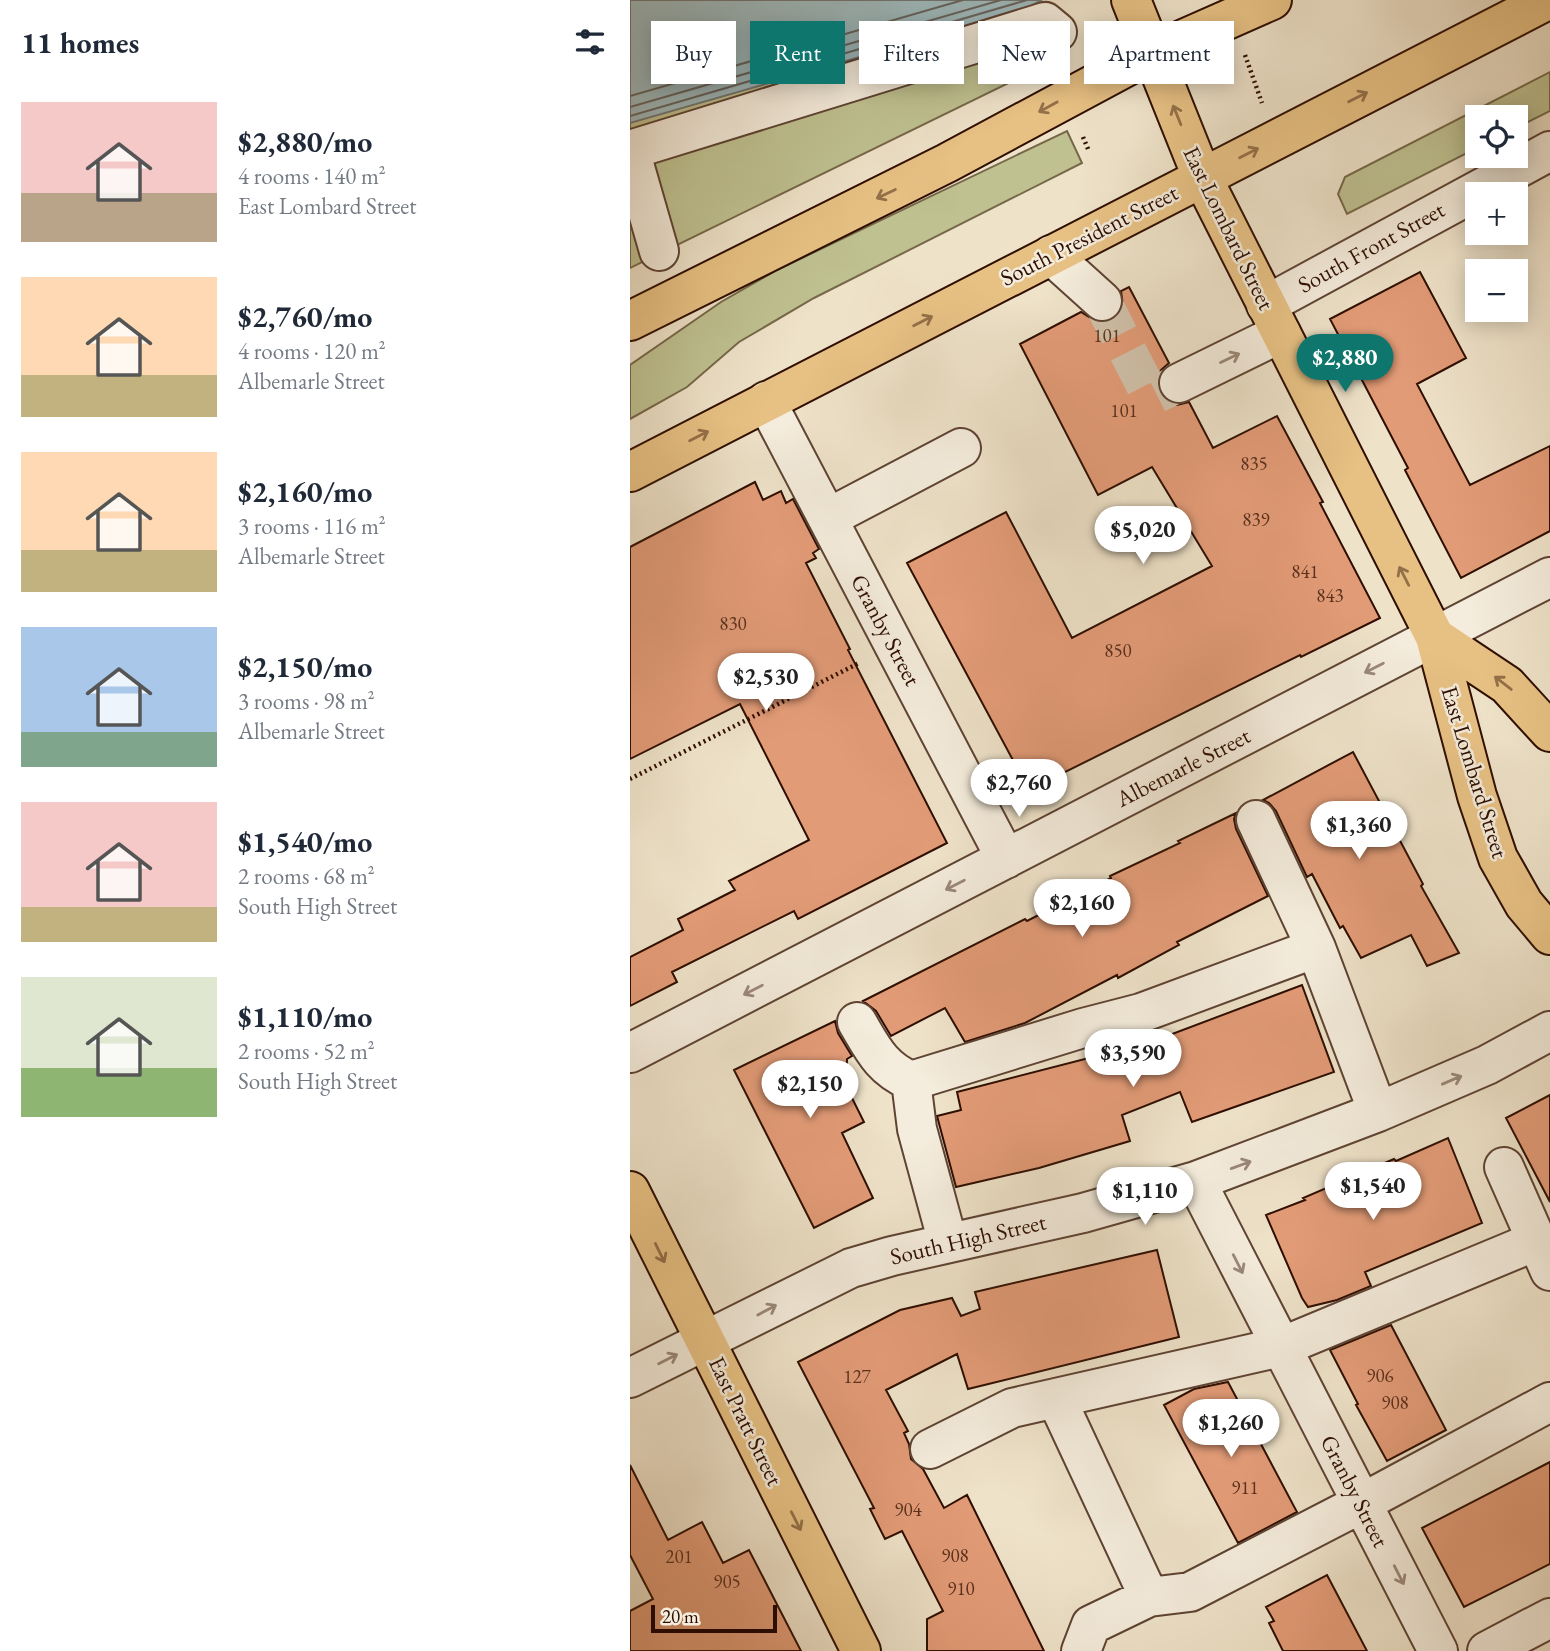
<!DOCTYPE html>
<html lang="en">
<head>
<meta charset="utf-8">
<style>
	:root { --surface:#fff; --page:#f6f6f7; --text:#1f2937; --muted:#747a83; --accent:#0f766e }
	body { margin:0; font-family:"EB Garamond",serif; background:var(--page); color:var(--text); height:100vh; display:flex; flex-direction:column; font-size:26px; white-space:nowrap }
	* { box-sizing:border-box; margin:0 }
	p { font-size:23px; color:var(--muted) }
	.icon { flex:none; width:38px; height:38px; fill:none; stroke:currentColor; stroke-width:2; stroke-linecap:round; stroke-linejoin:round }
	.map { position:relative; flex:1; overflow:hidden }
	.side { display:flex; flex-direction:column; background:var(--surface); width:630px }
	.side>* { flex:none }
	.hud { position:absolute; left:21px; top:21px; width:665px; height:63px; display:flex; gap:14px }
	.controls { position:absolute; left:835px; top:105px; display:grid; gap:14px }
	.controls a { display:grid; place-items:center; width:63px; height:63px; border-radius:0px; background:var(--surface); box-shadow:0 4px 18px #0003; font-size:35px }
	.scale { position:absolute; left:21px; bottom:18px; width:126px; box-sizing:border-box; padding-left:7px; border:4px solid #2e0e01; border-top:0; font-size:19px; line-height:24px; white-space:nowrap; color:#2e0e01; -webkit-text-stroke:5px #f4ecdc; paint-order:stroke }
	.price { position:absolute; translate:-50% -60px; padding:0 16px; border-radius:24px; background:#fff; color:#222; font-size:23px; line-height:46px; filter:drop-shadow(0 2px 4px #0008) }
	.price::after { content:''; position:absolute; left:50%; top:42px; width:21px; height:16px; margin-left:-10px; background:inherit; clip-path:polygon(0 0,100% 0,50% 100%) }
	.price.on { background:var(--accent); color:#fff }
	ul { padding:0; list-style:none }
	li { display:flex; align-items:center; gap:21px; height:175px; padding:0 21px }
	li span { display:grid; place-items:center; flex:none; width:196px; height:140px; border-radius:0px; color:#555 }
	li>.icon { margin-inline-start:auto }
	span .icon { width:84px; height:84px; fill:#fffc; stroke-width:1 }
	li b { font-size:30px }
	h2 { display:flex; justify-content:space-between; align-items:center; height:84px; padding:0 21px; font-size:30px }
	.tag { padding:0 24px; border-radius:0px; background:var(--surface); box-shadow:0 4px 18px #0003; font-size:24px; line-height:63px }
	.tag.on { background:var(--accent); color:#fff }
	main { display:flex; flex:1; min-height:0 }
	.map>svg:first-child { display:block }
</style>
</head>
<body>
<main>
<section class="side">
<h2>11 homes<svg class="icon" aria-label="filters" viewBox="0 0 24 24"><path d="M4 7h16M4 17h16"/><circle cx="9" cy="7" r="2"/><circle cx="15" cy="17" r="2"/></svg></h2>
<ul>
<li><span style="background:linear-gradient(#f6c9c9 65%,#b9a48a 0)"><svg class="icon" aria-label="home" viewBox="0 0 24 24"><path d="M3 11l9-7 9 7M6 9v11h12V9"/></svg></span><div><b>$2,880/mo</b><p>4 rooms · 140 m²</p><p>East Lombard Street</p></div></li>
<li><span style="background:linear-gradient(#ffd9b3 70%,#c2b280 0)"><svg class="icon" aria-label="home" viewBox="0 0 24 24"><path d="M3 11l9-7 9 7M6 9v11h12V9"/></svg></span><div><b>$2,760/mo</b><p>4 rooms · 120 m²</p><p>Albemarle Street</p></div></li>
<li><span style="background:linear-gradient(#ffd9b3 70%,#c2b280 0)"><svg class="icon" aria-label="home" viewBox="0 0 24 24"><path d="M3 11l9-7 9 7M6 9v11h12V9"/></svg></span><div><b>$2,160/mo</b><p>3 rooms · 116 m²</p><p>Albemarle Street</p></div></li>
<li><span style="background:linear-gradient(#a9c7e8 75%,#7fa58c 0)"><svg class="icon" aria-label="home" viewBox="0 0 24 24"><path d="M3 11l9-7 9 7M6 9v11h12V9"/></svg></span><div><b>$2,150/mo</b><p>3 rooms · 98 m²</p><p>Albemarle Street</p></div></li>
<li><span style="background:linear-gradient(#f6c9c9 75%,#c2b280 0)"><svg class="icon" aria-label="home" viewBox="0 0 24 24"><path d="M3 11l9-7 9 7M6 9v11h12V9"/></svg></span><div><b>$1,540/mo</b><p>2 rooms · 68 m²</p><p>South High Street</p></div></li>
<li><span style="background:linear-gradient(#dfe7d0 65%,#8fb573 0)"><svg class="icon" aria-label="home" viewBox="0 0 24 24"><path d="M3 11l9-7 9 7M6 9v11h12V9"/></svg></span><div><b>$1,110/mo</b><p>2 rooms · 52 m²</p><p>South High Street</p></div></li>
</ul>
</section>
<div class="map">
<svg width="920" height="1651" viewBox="0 0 920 1651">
	<rect width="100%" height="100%" fill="#eee2c9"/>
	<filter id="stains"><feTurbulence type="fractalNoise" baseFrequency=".00286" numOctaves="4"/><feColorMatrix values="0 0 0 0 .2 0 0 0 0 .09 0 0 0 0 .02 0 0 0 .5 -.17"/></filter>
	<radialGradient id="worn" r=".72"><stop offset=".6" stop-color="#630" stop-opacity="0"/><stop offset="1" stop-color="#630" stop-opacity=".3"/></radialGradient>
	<path fill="#bfc191" stroke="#766849" stroke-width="2" d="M393,10L401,72L0,268V122Z
		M920,72V111L886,128V117H847V148L717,214L708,194L715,177Z
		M437,131L452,163L184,298L109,342L57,387L0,419V365L91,302L147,270Z"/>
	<path fill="#9ebbc0" stroke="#717674" stroke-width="2" d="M0,0H412L393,10L0,123Z"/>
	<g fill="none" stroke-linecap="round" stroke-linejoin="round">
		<path stroke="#666460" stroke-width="2" d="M0,96L333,0
			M0,107L371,0
			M0,116L397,0"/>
	</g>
	<path fill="#e29b77" stroke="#2e0e01" stroke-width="2" d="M790,272L836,358L787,384L840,485L920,446V531L831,578L775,470L778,468L700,319Z
		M499,287L539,363L531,370L527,381L530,393L536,401L547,405L559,402L583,448L647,416L693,502L690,503L750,618L671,657L670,655L399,790L277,563L376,512L442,638L582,566L522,467L468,495L390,344L451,312L467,322H479L488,316L493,306L491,291Z
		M125,482L133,500L151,491L156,503L163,499L189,549L183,553L186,558L176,563L220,649L218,650L317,843L168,919L164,911L42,972L47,982L0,1006V957L53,930L48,919L105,890L99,881L179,840L110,704L0,759V547Z
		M723,752L793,884L791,886L829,953L797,966L781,935L731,958L713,926L710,928L682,874L677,877L646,811L639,803L633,800Z
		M606,813L604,819L606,829L638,896L547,942L549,945L488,978L487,975L395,1023L335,1042L315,1008L261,1036L246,1011L233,1001L395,919L397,921L481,878L480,876L550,843L548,841Z
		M672,985L704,1072L562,1122L550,1092L492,1115L500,1141L409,1168L326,1187L307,1116L331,1110L327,1092L521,1042Z
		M205,1021L208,1033L222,1056L217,1059L216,1086L234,1122L212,1133L243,1198L184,1228L104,1070Z
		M920,1095V1202L876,1118Z
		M818,1138L852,1223L735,1272L741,1286L707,1300L678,1307L672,1298L636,1215L675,1200L673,1198L764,1159L766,1161Z
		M527,1250L549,1337L338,1389L327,1354L256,1390L278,1431L274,1433L279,1444L281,1459L293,1469L314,1508L337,1495L414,1651H297V1619L313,1611L272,1531L255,1539L240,1509L244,1508L168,1362L270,1310L322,1298L331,1316L350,1309L345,1292Z
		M761,1325L816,1430L757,1461L726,1405L728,1404L700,1350Z
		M598,1382L667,1512L608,1543L534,1405L564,1389Z
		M920,1462V1564L834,1607L792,1528Z
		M0,1465L38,1540L72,1522L93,1563L119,1550L171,1651H0V1611L23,1599L0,1555Z
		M697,1575L737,1651H653L639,1623L644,1621L636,1607Z"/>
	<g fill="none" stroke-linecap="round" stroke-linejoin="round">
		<path stroke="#d1c2ab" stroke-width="38" stroke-dasharray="38 19" stroke-linecap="butt" d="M472,301L521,397L549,383"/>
		<defs>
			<path id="minor" d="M0,150L415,22L427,32
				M0,150L29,251
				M421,255L472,301
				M636,305L920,151
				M549,383L651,333
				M136,401L376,859
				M198,518L331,448
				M626,820L686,948L748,1112
				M227,1022C243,1049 251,1068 281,1081L287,1129L318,1243
				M0,1053L920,577
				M281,1081L453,1028L511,1013L686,948
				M874,1167L920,1271
				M566,1181L808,1651
				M0,1378L221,1268L262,1256L453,1213L566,1181L748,1112L857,1065L920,1031
				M426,1398L519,1597
				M300,1449L382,1408L651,1347L906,1241
				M451,1651L461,1625L519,1597L560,1592L732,1503L920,1402
				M857,1651L920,1618"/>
			<path id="major" d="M501,0L572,177L805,637L847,796L868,858L894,904L920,935
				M0,321L317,163L522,53L642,0
				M0,472L918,0
				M805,637L877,685L920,732
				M0,1191L231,1651"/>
		</defs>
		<use href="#minor" stroke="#5e4333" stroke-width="42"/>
		<use href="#major" stroke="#2e0e01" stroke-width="42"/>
		<path stroke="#2e0e01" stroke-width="4.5" stroke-dasharray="2 3.5" stroke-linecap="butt" d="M615,55L632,103
			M453,137L458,149
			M0,779L229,663"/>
		<use href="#minor" stroke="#f4ecdc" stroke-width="38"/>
		<use href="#major" stroke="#e7c184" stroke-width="38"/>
	</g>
	<defs><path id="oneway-shaft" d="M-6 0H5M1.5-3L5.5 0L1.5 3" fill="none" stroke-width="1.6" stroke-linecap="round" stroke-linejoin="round" transform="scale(1.75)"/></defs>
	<g stroke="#947049">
		<use href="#oneway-shaft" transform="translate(728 97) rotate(-27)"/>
		<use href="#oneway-shaft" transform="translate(418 107) rotate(151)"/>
		<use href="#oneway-shaft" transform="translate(547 115) rotate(-112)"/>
		<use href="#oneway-shaft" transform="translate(619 153) rotate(-27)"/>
		<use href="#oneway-shaft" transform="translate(256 194) rotate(154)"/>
		<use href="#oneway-shaft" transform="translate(293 321) rotate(-27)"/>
		<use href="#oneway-shaft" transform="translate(69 436) rotate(-27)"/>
		<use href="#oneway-shaft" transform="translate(774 576) rotate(-117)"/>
		<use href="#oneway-shaft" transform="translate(873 683) rotate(-142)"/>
		<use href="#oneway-shaft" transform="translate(30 1253) rotate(64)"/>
		<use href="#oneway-shaft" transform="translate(166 1521) rotate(63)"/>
	</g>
	<g stroke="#9b8879">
		<use href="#oneway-shaft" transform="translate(600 358) rotate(-26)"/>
		<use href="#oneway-shaft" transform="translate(744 668) rotate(153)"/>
		<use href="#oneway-shaft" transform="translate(325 885) rotate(153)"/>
		<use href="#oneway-shaft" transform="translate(123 990) rotate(153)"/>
		<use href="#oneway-shaft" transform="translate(822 1080) rotate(-23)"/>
		<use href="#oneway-shaft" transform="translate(611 1165) rotate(-20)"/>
		<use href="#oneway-shaft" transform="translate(608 1264) rotate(63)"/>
		<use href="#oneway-shaft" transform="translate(137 1310) rotate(-28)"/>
		<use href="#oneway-shaft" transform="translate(38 1359) rotate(-27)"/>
		<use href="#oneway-shaft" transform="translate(769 1575) rotate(63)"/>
	</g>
	<g text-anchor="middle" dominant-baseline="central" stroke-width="5" stroke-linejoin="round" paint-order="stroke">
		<g font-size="19" fill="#5b311e">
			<text x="477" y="335">101</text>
			<text x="494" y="410">101</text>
			<text x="624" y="463">835</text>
			<text x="626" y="519">839</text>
			<text x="675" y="571">841</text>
			<text x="700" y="595">843</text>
			<text x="103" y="623">830</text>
			<text x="488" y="650">850</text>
			<text x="750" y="1375">906</text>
			<text x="227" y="1376">127</text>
			<text x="765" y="1402">908</text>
			<text x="615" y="1487">911</text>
			<text x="278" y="1509">904</text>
			<text x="325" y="1555">908</text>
			<text x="49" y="1556">201</text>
			<text x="97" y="1581">905</text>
			<text x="331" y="1588">910</text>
		</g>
		<g font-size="23" fill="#2e0e01" stroke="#f4ecdc">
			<text transform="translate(599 228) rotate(64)">East Lombard Street</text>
			<text transform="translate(459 235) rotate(-27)">South President Street</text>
			<text transform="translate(741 247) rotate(-29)">South Front Street</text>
			<text transform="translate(256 630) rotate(62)">Granby Street</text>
			<text transform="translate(553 767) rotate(-27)">Albemarle Street</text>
			<text transform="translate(845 772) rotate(73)">East Lombard Street</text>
			<text transform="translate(338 1239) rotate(-13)">South High Street</text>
			<text transform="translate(116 1421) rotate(64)">East Pratt Street</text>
			<text transform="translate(725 1491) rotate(63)">Granby Street</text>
		</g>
	</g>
	<rect width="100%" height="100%" filter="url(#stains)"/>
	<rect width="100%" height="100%" fill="url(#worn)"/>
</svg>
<div class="controls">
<a><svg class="icon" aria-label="locate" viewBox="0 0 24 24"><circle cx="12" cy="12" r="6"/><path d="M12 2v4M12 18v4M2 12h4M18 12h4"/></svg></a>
<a>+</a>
<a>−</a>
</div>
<div class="scale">20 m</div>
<b class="price on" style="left:715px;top:394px">$2,880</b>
<b class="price" style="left:513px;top:566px">$5,020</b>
<b class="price" style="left:136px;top:713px">$2,530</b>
<b class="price" style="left:389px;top:819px">$2,760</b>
<b class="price" style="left:729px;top:861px">$1,360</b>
<b class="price" style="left:452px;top:939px">$2,160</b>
<b class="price" style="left:503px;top:1089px">$3,590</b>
<b class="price" style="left:180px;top:1120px">$2,150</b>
<b class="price" style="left:743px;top:1222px">$1,540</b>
<b class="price" style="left:515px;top:1227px">$1,110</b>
<b class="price" style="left:601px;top:1459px">$1,260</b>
<div class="hud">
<a class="tag">Buy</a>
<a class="tag on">Rent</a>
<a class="tag">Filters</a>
<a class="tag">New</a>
<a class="tag">Apartment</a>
</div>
</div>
</main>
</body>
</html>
